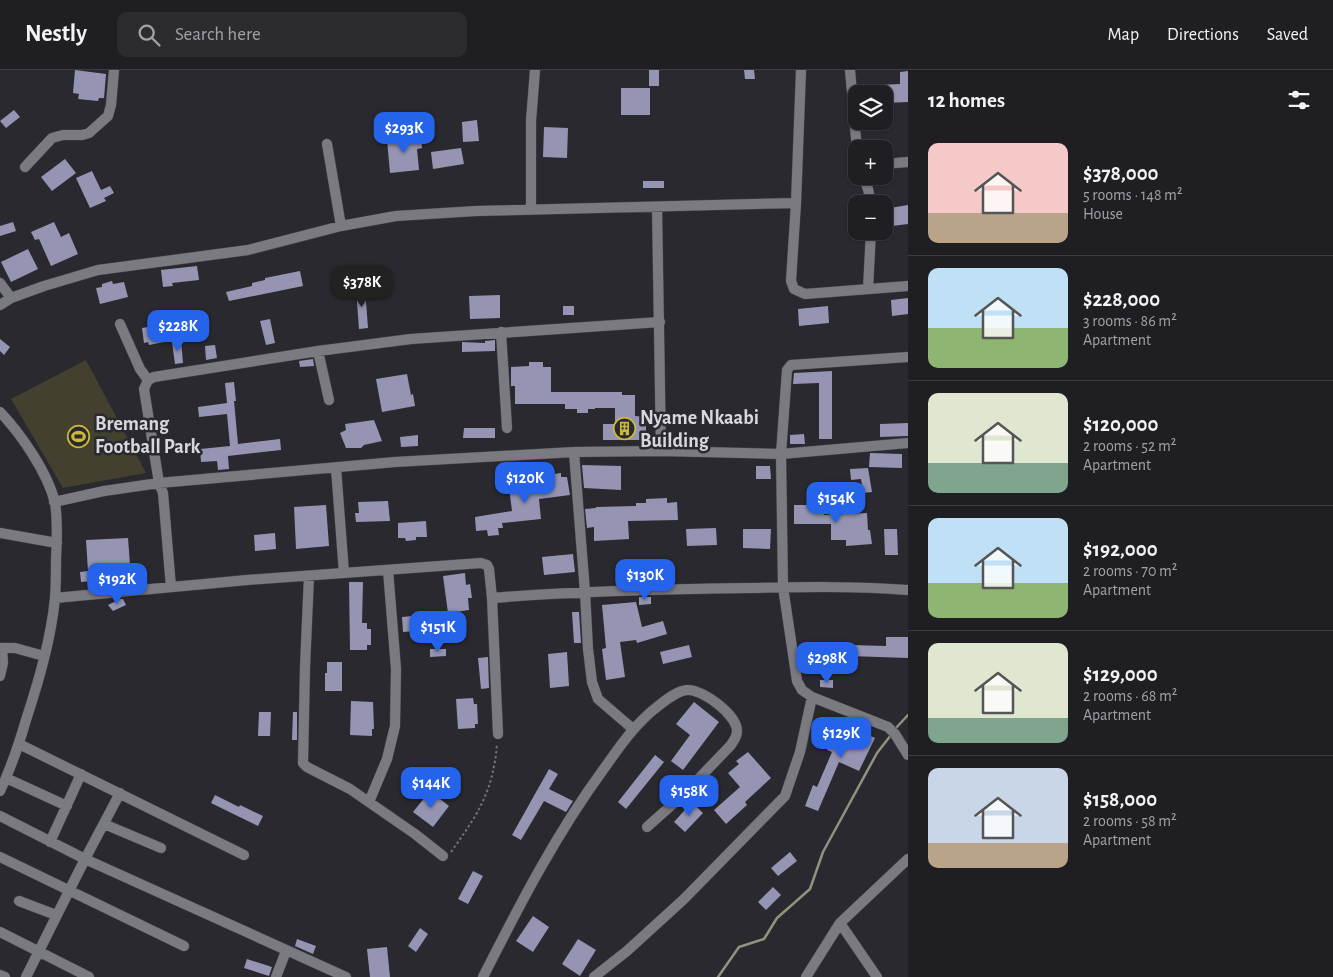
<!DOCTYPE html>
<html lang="en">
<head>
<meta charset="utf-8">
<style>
	:root { --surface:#1f1f23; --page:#2c2c30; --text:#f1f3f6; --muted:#a1a2a6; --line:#3c3d41; --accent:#2563eb }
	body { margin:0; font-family:"Alegreya Sans",sans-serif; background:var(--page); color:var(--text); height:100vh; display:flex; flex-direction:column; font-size:19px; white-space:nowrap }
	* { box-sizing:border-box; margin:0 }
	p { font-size:16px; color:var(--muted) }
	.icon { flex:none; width:28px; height:28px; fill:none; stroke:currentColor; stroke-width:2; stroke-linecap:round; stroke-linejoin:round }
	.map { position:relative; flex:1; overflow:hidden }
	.sheet { display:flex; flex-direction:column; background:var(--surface); width:425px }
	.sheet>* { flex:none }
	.buttons { position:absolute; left:848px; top:15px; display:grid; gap:10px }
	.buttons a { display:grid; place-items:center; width:45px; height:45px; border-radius:10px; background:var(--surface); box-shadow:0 1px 4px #0004,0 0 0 1px var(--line); font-size:25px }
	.price { position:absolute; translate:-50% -42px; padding:0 11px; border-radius:10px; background:var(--accent); color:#fff; font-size:16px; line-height:32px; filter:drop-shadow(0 1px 2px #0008) }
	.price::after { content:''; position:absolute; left:50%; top:30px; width:15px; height:11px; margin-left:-8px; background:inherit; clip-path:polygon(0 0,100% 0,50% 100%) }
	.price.selected { background:#222; color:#fff }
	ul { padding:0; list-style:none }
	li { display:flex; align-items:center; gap:15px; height:125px; padding:0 20px }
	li+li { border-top:1px solid var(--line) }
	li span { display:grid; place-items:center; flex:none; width:140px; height:100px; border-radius:10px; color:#555 }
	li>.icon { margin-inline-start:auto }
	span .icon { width:60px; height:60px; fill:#fffc; stroke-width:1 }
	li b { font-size:21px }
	h2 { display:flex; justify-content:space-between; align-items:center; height:60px; padding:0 20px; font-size:21px }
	header { display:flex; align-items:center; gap:30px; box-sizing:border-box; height:70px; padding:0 25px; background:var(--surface); border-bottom:1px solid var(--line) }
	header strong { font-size:24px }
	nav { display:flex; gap:28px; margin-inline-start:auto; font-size:18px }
	.search { width:350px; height:45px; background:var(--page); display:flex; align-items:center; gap:12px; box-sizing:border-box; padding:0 18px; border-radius:10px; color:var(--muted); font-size:19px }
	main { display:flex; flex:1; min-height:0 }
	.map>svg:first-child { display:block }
</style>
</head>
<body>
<header>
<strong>Nestly</strong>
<div class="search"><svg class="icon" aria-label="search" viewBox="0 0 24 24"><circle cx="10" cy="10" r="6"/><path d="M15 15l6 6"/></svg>Search here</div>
<nav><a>Map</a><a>Directions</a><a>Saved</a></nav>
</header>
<main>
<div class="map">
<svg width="908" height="907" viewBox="0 0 908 907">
	<rect width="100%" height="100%" fill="#29292f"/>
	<path fill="#43402f" d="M86,290L146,403L63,418L11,329Z"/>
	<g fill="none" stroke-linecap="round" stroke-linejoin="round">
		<path stroke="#94917e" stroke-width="2.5" d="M895,659L908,645
			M718,907L739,877L764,869L777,848L810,819L823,782L877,683L891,665"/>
	</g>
	<path fill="#9595b3" d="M75,0L106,4L104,28H99L98,31L78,29L79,24L73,23Z
		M649,0H659V16H649Z
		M744,0H754L755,9H745Z
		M908,1V32L884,33V24H859L858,16L900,14V2Z
		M621,18H650V45H621Z
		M14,40L20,47L6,58L0,51Z
		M477,50L479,71L463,72L462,52Z
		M544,57L568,58L567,88L543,87Z
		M421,67L422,78L417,79L419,100L390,103L387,70Z
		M461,78L464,94L433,99L431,82Z
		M65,89L76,103L52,121L41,107Z
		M92,101L101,120L110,116L114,123L104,128L106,131L90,138L76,108Z
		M643,111H664V118H643Z
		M908,135V154L892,156L890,138Z
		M13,152L16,161L0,166V156Z
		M54,152L61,167L69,163L78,184L51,196L39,169L35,170L31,162Z
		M28,179L38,199L11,212L1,192Z
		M197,196L199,210L172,213L173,216L163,217L161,200Z
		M300,201L303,216L229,231L226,222L252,216V213L265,210V208Z
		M112,211L113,214L124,212L128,227L100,234L96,218L102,217V214Z
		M365,218L368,258L359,259L356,219Z
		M500,225V248L470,249L469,226Z
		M908,228V244L892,246L891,230Z
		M563,236H574V245H563Z
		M828,236L829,253L799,256L798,239Z
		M270,249L275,273L266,275L260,251Z
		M172,253L175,270L149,275L148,272L144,273L142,258Z
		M0,269L10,277L4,285L0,281Z
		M181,270L183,293L175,294L172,272Z
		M495,270V281L462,282V272L485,273V271Z
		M215,275L217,288L206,290L205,276Z
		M313,289L314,296L300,297L299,291Z
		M529,292H543V297H551V322H622V325H635V346L646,347V364L639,370H603V354H615V338H595V339H588V343H577V339H565V334H515V316H511V297L529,296Z
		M832,301V369H819V313L793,314L794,303Z
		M407,304L411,325L413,324L415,336L382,342L376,309Z
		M234,312L236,331H234L238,374L280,369L281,380L228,386L229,399L218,400L217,391L201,392L200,379L230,376L227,344L199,347L198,337L227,333L225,313Z
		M374,350L382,371L364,375L361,378H346L340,363L346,360L345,354Z
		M908,353V366L880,367V354Z
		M464,358H495V368H463Z
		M804,364L805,374H790V365Z
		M418,365V376L401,377L400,367Z
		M870,383L902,384V398L869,397Z
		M582,395L621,396V420L584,418Z
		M756,396H770L771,409H756Z
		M868,398L872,422L863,423L861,409L851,410L850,399Z
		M561,403V407H567L570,425L539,429L541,449L502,453L503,458H498L499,465L488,466L487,460L476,461L475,447L512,441L509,417L544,412V410L548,409V405Z
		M667,428V433L677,432L678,450L628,451L629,469L594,471V457L587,458L585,439L596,438V437L636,436V433H646V429Z
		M388,431L390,451L356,452L355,443H359L358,432Z
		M326,435L329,476L296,479L294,437Z
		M794,435H824V445L867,443L868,460H870L872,474L846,476V470H831V454H794Z
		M426,451L427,467H416V470L406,471L405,468H398V453Z
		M716,458L717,475L687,476L686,459Z
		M743,459H771L770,479L743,478Z
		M884,459H897L898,485H885Z
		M275,463L276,479L255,481L254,465Z
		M128,468L131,508L81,512L80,502L88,501L86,470Z
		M573,484L575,502L544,505L542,487Z
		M465,503L466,515L470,514L472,528H468L469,540L448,543L443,506Z
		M349,512H363L362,553H367V559H371V575H367V580H350Z
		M639,527H651V534L639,535Z
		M120,529H123L126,535L113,541L108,535Z
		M636,532L642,557L663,551L667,564L637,573L636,570L620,572L625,607L606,610L602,579L606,578L602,535Z
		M572,542H579L581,573H574Z
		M413,546L414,561L403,562L402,547Z
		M886,567H908V588L849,586V575L886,576Z
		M689,575L692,587L663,594L660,582Z
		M430,579H446V586L430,587Z
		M567,582L569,616L550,618L548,584Z
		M488,587L489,618L481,619L478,588Z
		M327,592H342V621H325V603H327Z
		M820,610H833V618L820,617Z
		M473,628L474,634H477L478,654H475V658L458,659L456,629Z
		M351,631L373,632L374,659H372V666L350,665Z
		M694,632L719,652L683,700L671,691L690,665L676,654Z
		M259,642H271L270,666H258Z
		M293,642H297V670H292Z
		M839,652L875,668L859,701L839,692L818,741L805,736L813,715L817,717L832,682L827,680Z
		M748,682L771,708L745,732L747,735L726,754L714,740L740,717L728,703L739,694L736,691Z
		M655,685L664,692L626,739L618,732Z
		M549,699L558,704L549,719L573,731L566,742L544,731L521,770L512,765Z
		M430,721L449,736L433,757L413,742Z
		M215,725L239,737L240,735L263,746L258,756L211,733Z
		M692,732L703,743L685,762L674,752Z
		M790,782L797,791L778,806L771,798Z
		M473,801L483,806L468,834L458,829Z
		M773,817L781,825L766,840L758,832Z
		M533,846L549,857L533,882L516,871Z
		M420,858L428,864L416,882L408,876Z
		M297,869L316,876L313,884L295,876Z
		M578,869L596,880L580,906L562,894Z
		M387,877L390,907H370L367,879Z
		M247,889L272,897L269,906L244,898Z"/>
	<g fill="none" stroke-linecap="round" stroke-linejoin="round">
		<defs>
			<path id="minor" d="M801,0L796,133L791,211L794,219L805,224L908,216
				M850,0L857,79
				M327,74L341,156
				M884,94L908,92
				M25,97L52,68L63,65H82L89,63L108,46L111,35L114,0
				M863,106L868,119L871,134
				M657,137L661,381
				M531,139V51L535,0
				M0,213L11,228
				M868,219L871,161
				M0,235L11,228L44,216L98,200L248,180L341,156L396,146L476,141L796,133
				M120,254L140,299L148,310
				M501,262L507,358
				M318,281L329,330
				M908,287L791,295L787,300L781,384L783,517L797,611L802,620L812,627L888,657L895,664L908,685
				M0,342C21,364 48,403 55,433C58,451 57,471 56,490C56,502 56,515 55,528C51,569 39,610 26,650C19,674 11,698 0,721
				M574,382L585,522L588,579L592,612L598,629L633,659
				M336,398L344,503
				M54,432L104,421L159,413L395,392L574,382L661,381L781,384L908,373
				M0,463L57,473
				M309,506L305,597L303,693L307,697L350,719L415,764L443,786
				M171,517L163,423L159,413L144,319L148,310L154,307L318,281L411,269L660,252
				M55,528L247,510L481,493L487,495L489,499L492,528L498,664
				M492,528C578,521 663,519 749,518C802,517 855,516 908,520
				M0,578H15L44,586
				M0,606L3,593L2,578
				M19,674L244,785
				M6,708L67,736
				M369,732L387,689L395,656L396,599L388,500
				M0,746L85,789L346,907
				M104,754L161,778
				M50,772L81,704
				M0,787L184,876
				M19,831L56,845
				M840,853L877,907
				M0,862L89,907
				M0,905L5,907
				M26,907L85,789L120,723
				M276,907L286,881
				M483,907C519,836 556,764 603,700C618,679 632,658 652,641C661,634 675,621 687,620C703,619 737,645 737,661C737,667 734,670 731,675L683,725L647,757
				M594,907L627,881L684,829L785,726L800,682L812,627
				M806,907L840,853L908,789"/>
		</defs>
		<use href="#minor" stroke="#45454a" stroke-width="11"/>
		<path stroke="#727277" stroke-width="2" stroke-dasharray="2.5 2.5" stroke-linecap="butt" d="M451,782C478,744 493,722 497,674"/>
		<use href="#minor" stroke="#7a7a81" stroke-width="10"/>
	</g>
	<defs>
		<symbol id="building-ring" viewBox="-11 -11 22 22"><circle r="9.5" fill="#29292f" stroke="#ccb938" stroke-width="1.5"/><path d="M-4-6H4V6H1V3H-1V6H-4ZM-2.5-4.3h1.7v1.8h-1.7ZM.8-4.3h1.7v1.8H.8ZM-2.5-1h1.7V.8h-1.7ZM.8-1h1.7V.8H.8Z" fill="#ccb938"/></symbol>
		<symbol id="stadium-ring" viewBox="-11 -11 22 22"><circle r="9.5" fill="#29292f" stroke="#ccb938" stroke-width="1.5"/><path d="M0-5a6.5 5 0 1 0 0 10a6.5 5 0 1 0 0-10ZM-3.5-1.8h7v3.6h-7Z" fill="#ccb938"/></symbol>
	</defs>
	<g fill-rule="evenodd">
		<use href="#building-ring" x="612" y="346" width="25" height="25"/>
		<use href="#stadium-ring" x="66" y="354" width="25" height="25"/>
	</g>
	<g text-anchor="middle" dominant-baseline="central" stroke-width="5" stroke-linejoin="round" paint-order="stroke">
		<g font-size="20" font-weight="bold" fill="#d8d8dc" stroke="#29292f" text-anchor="start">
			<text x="640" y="348">Nyame Nkaabi<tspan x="640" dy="23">Building</tspan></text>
			<text x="95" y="354">Bremang<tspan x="95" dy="23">Football Park</tspan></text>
		</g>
	</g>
</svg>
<div class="buttons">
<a><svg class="icon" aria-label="layers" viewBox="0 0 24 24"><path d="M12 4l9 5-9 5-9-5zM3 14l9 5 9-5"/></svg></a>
<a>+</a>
<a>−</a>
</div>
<b class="price" style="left:404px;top:84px">$293K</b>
<b class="price selected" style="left:362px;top:238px">$378K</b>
<b class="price" style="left:178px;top:282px">$228K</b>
<b class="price" style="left:525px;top:434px">$120K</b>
<b class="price" style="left:836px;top:454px">$154K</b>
<b class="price" style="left:645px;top:531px">$130K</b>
<b class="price" style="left:117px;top:535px">$192K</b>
<b class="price" style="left:438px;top:583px">$151K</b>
<b class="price" style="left:827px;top:614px">$298K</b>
<b class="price" style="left:841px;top:689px">$129K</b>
<b class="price" style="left:431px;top:739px">$144K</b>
<b class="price" style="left:689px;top:747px">$158K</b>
</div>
<section class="sheet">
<h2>12 homes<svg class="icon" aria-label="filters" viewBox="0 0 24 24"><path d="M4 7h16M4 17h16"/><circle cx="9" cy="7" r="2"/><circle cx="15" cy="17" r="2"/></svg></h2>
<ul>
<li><span style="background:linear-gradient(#f6c9c9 70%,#b9a48a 0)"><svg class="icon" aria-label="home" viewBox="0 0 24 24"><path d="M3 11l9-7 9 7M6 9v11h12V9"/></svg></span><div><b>$378,000</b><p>5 rooms · 148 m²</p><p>House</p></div></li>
<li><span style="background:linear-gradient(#bfe0f5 60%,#8fb573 0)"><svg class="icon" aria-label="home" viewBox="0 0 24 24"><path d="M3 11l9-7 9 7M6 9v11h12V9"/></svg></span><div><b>$228,000</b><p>3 rooms · 86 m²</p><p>Apartment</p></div></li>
<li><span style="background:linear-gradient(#dfe7d0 70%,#7fa58c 0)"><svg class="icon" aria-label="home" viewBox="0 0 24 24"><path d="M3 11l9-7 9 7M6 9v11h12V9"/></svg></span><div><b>$120,000</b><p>2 rooms · 52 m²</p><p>Apartment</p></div></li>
<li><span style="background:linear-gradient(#bfe0f5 65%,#8fb573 0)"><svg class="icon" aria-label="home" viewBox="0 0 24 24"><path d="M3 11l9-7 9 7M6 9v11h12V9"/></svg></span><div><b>$192,000</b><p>2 rooms · 70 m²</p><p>Apartment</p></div></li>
<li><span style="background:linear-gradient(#dfe7d0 75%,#7fa58c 0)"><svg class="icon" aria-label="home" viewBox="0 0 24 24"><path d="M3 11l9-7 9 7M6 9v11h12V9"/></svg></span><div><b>$129,000</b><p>2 rooms · 68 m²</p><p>Apartment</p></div></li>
<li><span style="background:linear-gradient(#c9d6e8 75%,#b9a48a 0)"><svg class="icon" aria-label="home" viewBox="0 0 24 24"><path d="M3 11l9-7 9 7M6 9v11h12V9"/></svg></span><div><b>$158,000</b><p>2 rooms · 58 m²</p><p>Apartment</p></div></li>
</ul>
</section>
</main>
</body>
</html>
